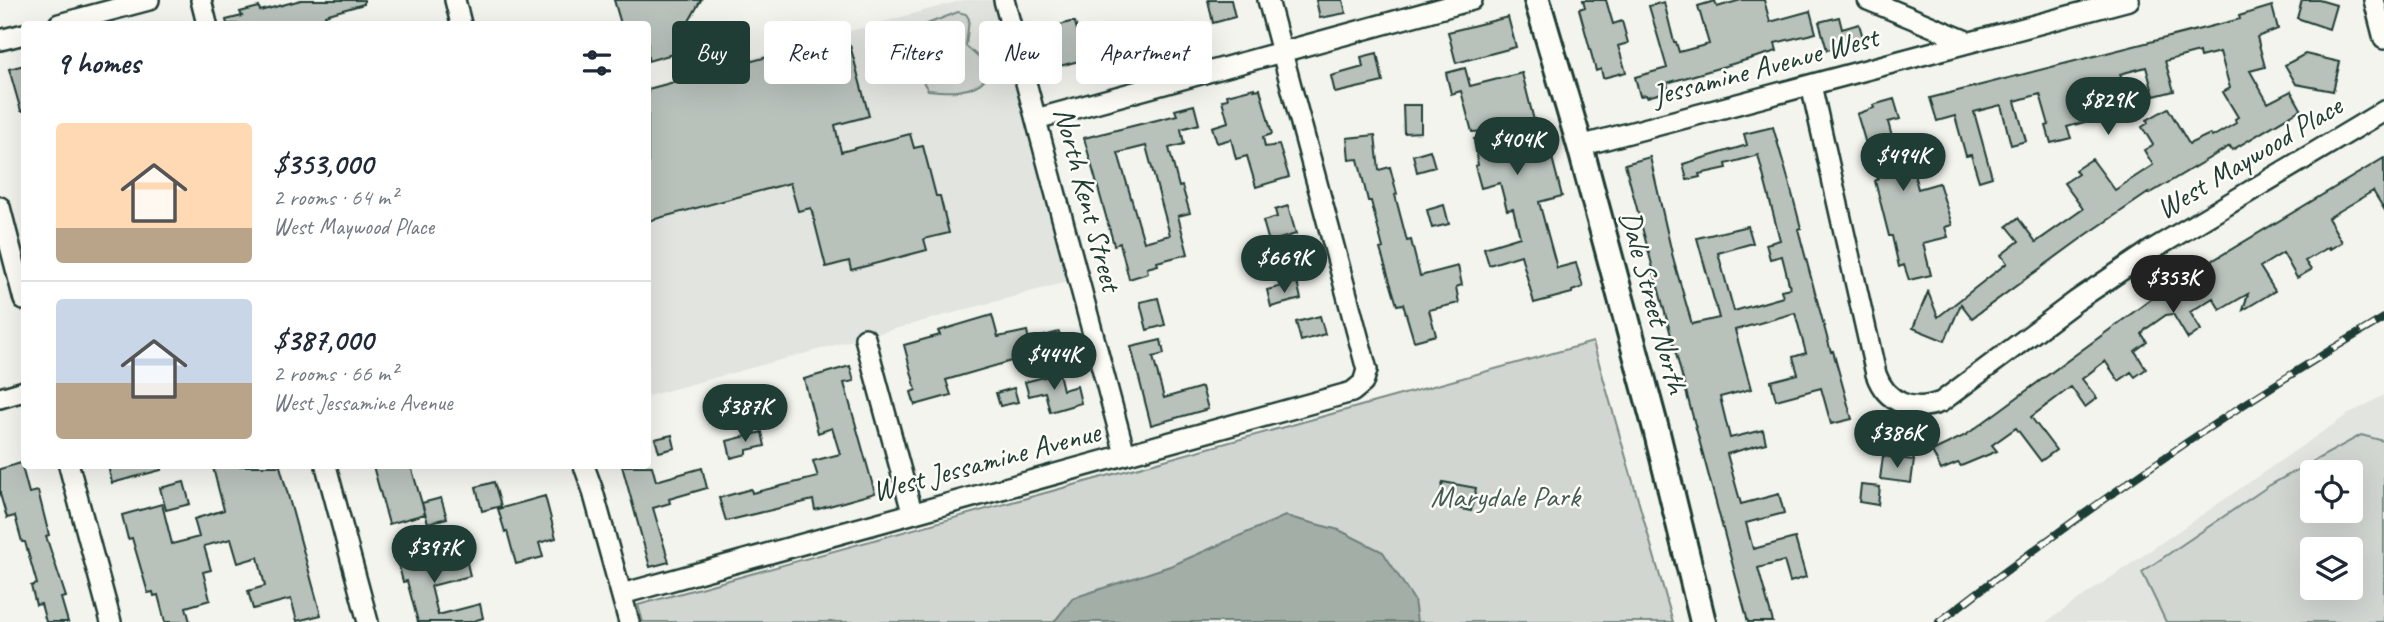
<!DOCTYPE html>
<html lang="en">
<head>
<meta charset="utf-8">
<style>
	:root { --surface:#fff; --page:#f2f2f3; --text:#1f2937; --muted:#747a83; --line:#e0e1e3; --accent:#1f3d34 }
	body { margin:0; font-family:Caveat,sans-serif; background:var(--page); color:var(--text); height:100vh; display:flex; flex-direction:column; font-size:26px; white-space:nowrap }
	* { box-sizing:border-box; margin:0 }
	p { font-size:23px; color:var(--muted) }
	.icon { flex:none; width:38px; height:38px; fill:none; stroke:currentColor; stroke-width:2; stroke-linecap:round; stroke-linejoin:round }
	.map { position:relative; flex:1; overflow:hidden }
	.sheet { position:absolute; left:21px; top:21px; width:630px; height:448px; display:flex; flex-direction:column; background:var(--surface); border-radius:7px; box-shadow:0 7px 28px #0002 }
	.sheet>* { flex:none }
	.top-card { position:absolute; left:672px; top:21px; width:665px; height:63px; display:flex; gap:14px }
	.tools { position:absolute; left:2300px; top:460px; display:grid; gap:14px }
	.tools a { display:grid; place-items:center; width:63px; height:63px; border-radius:7px; background:var(--surface); box-shadow:0 7px 28px #0002; font-size:35px }
	.price { position:absolute; translate:-50% -60px; padding:0 16px; border-radius:24px; background:var(--accent); color:#fff; font-size:23px; line-height:46px; filter:drop-shadow(0 2px 4px #0008) }
	.price::after { content:''; position:absolute; left:50%; top:42px; width:21px; height:16px; margin-left:-10px; background:inherit; clip-path:polygon(0 0,100% 0,50% 100%) }
	.price.active { background:#222; color:#fff }
	ul { padding:0; list-style:none }
	li { display:flex; align-items:center; gap:21px; height:175px; padding:0 35px }
	li+li { border-top:2px solid var(--line) }
	li span { display:grid; place-items:center; flex:none; width:196px; height:140px; border-radius:7px; color:#555 }
	li>.icon { margin-inline-start:auto }
	span .icon { width:84px; height:84px; fill:#fffc; stroke-width:1 }
	li b { font-size:30px }
	h2 { display:flex; justify-content:space-between; align-items:center; height:84px; padding:0 35px; font-size:30px }
	.tag { padding:0 24px; border-radius:7px; background:var(--surface); box-shadow:0 7px 28px #0002; font-size:24px; line-height:63px }
	.tag.active { background:var(--accent); color:#fff }
	.map>svg:first-child { display:block }
</style>
</head>
<body>
<div class="map">
<svg width="2384" height="622" viewBox="0 0 2384 622">
	<rect width="100%" height="100%" fill="#f4f4ef"/>
	<filter id="ink" filterUnits="userSpaceOnUse"><feTurbulence type="fractalNoise" baseFrequency=".0143" numOctaves="2"/><feDisplacementMap in="SourceGraphic" scale="14" xChannelSelector="R" yChannelSelector="G"/><feConvolveMatrix kernelMatrix="1 2 1 2 8 2 1 2 1" color-interpolation-filters="sRGB"/></filter>
	<g filter="url(#ink)">
		<path fill="#e2e5df" fill-rule="evenodd" d="M963,0H993L1067,282L648,396V87Z
			M2384,395V622H2046L2347,415ZM2312,472H2350V511H2312ZM2312,550H2350V588H2312Z"/>
		<path fill="#d1d6d1" stroke="#788a82" stroke-width="2" fill-rule="evenodd" d="M958,12L966,14L969,19L966,46L987,65L986,78C972,94 947,92 928,90L914,67V29Z
			M1593,342L1673,622H643L638,605Z
			M2361,435L2384,441V622H2166L2142,572L2270,485ZM2312,472H2350V511H2312ZM2312,550H2350V588H2312Z"/>
		<path fill="#a3aea7" stroke="#6e8179" stroke-width="2" d="M1285,516L1339,530L1383,552L1414,600L1417,622H1054L1073,598L1173,565Z"/>
		<path fill="#b9c1bb" stroke="#1f3d34" stroke-width="2" fill-rule="evenodd" d="M301,0H364V4L325,15L327,24H227L226,20L242,16L240,12L259,7L260,11Z
			M614,0H701L688,23L694,48L648,61V24H621Z
			M1208,0H1231L1235,17L1213,23Z
			M1316,0H1343L1346,13L1320,18Z
			M1583,0H1606L1613,24L1622,21L1628,43L1618,46L1626,72L1603,78L1601,69L1596,71L1579,9L1585,7Z
			M1741,0H1764L1770,22L1810,11L1816,33L1775,43L1777,51L1667,83L1669,91L1647,97L1646,95L1640,96L1635,77L1667,68L1649,6L1664,2L1674,42H1676L1679,52L1709,44L1698,6L1715,1L1717,7Z
			M2302,0H2319L2336,5L2329,29L2297,18Z
			M2272,6L2278,29L2257,37L2265,67L2250,71L2268,103L2291,91L2301,109L2232,150L2230,146L2149,194L2148,193L2086,235L1972,318L1961,304L1945,341L1913,328L1928,292L1938,317L2007,263L2001,255L2019,241L2007,226L2018,218L2036,242L2083,209L2064,183L2078,174L2075,170L2092,159L2115,190L2153,165L2144,150L2153,145L2142,127L2148,123L2147,120L2168,108L2189,144L2210,134L2212,137L2236,123L2235,119L2238,117L2223,92L2230,88L2220,52L2200,57L2199,52L2165,61L2174,91L2154,96L2146,67L2120,74L2128,103L2086,114L2088,121L2067,127L2071,138L2051,143L2046,126L2049,125L2040,94L2015,101L2026,141L2011,145L2001,105L1974,112L1992,177L1979,181L1971,155L1966,156L1955,116L1937,121L1930,98L2240,19L2239,16Z
			M1508,17L1516,47L1456,63L1448,32Z
			M1839,17L1842,29L1859,24L1864,41L1827,50L1819,22Z
			M1070,22H1075L1080,42L1089,39L1094,57L1056,67L1044,30Z
			M789,28L798,59L850,45L869,116L835,125L841,152L910,134L914,148L923,146L936,196H940L949,233L924,239L927,250L851,270L849,261L826,267L811,208L798,211L790,183L648,221V89L775,55L771,39L774,38L772,32Z
			M1135,45L1136,49L1144,46L1149,64L1127,71L1121,49Z
			M1377,53L1383,82L1335,93L1331,76L1363,67L1361,57Z
			M2305,54L2340,62L2333,91L2296,84L2285,65Z
			M24,65V111H21L9,69Z
			M1465,68L1470,86L1522,73L1541,148L1549,146L1562,196L1539,202L1557,268L1576,263L1583,287L1572,291V293L1534,303L1521,255L1489,265L1484,248L1520,237L1513,209L1507,210L1500,183L1481,188L1475,166L1478,165L1474,139L1488,135L1487,131L1472,132L1461,91L1451,94L1446,73Z
			M1254,88V90L1260,89L1272,134L1263,137L1265,147L1279,145L1289,177L1256,187L1247,156L1236,159L1231,139L1217,143L1212,127L1228,122L1222,100L1228,99L1227,95Z
			M1894,99L1900,119L1888,122L1895,148L1906,144L1918,189L1939,183L1952,225L1945,227L1948,237L1923,243L1931,275L1909,280L1904,265L1899,267L1892,236H1889L1875,181L1878,179L1869,144H1866L1857,114L1874,108L1873,105Z
			M1194,105L1199,124L1181,129L1184,144L1169,148L1179,187L1182,186L1190,213L1178,216L1188,254L1157,262L1158,265L1147,268L1148,273L1129,279L1120,243L1114,245L1084,138L1177,115L1175,110ZM1146,146L1170,235L1144,242L1118,153Z
			M1403,105H1421V132L1404,133Z
			M1773,127L1789,182L1801,228L1798,229L1831,352L1833,351L1852,419L1831,424L1821,388L1776,400L1771,381L1798,374L1793,357L1806,353L1795,313L1735,330L1751,389L1720,397L1730,438L1763,430L1766,443L1727,454L1741,504L1779,494L1784,513L1746,523L1753,549L1795,538L1806,577L1790,582L1784,561L1758,568L1773,622H1748L1625,164L1650,157L1674,262L1692,324L1719,318L1697,238L1748,226L1753,243L1718,253L1734,311L1783,297L1781,290L1790,288L1782,256L1770,259L1766,244L1780,240L1758,155L1726,164L1727,168L1699,174L1700,177L1687,180L1683,164L1747,145L1744,134Z
			M1375,135L1379,170L1390,167L1397,194L1395,195L1407,241L1411,240L1420,276L1458,266L1462,285L1456,287L1459,303L1429,310L1436,335L1414,341L1403,304L1397,305L1380,249L1383,248L1371,201H1368L1358,159L1349,160L1347,138Z
			M1430,150L1435,167L1417,172L1413,155Z
			M2384,158V209L2373,191L2328,218L2342,242L2330,249L2329,247L2305,261L2311,270L2297,278L2283,253L2260,267L2275,291L2243,310L2248,294L2220,310L2213,298L2190,312L2201,330L2188,339L2173,314L2166,315L2146,329L2142,334L2147,342L2135,351L2146,369L2135,377L2131,372L2119,381L2105,361L2082,379L2097,398L2085,407L2071,387L2031,417L2056,450L2041,461L2016,428L1992,445L1997,451L1961,466L1958,463L1941,470L1932,451L1966,435L2165,289Z
			M1444,205L1449,224L1432,228L1427,210Z
			M1288,206L1296,234L1269,242L1263,221L1277,217L1275,210Z
			M1297,282L1301,299L1271,307L1267,290Z
			M1158,298L1165,325L1147,330L1140,302Z
			M992,315L998,337L1027,331L1029,340L1059,332L1063,346L946,380L951,395L915,405L911,392L916,390L904,345L940,335L938,331Z
			M1320,316L1325,334L1301,341L1296,322Z
			M1161,340L1164,354L1153,357L1164,398L1202,387L1208,409L1151,425L1131,347Z
			M850,366L854,381L844,383L875,493L815,510L813,500L726,521L719,498L751,489L752,493L818,477L813,461L840,454L832,428L818,433L804,379Z
			M1059,373L1063,390L1077,386L1081,403L1050,412L1045,392L1029,396L1025,382Z
			M1014,388L1018,402L1000,406L996,393Z
			M762,432L765,446L747,450V454L731,458L727,441Z
			M672,435L675,448L659,452L655,439Z
			M1883,456L1914,460L1911,483L1880,479Z
			M21,463L29,493L38,491L49,535L46,536L66,597L61,598L68,622H46L41,604L36,605L31,586L37,584L25,542H22L15,516L7,518L0,494V469Z
			M108,466H161V470L112,483Z
			M222,466H280L321,615L297,621L291,599L253,609L248,591L265,586L258,557L238,563L231,539L204,546L211,570L203,572L210,600L186,607L190,622H165L158,595L154,596L153,592L148,593L132,538L128,539L122,515L162,504L172,544L199,537L194,519L224,510L213,468Z
			M373,466H411L425,514L389,524Z
			M622,466H652L656,481L702,468L707,488L669,499L670,503L653,508L669,562L650,567Z
			M184,482L190,504L166,510L160,488Z
			M494,482L501,506L482,511L476,487Z
			M1443,482L1476,488L1471,511L1438,504Z
			M1861,485L1880,487L1878,505L1859,502Z
			M545,496L556,538L539,543L543,557L516,564L507,531L505,532L498,509Z
			M441,498L447,518L428,523L422,503Z
			M421,544L426,565L465,554L470,576L431,586L438,615L480,604L483,618L470,622H418L407,581L403,582L398,562L402,561L399,550Z"/>
		<g fill="none" stroke-linecap="round" stroke-linejoin="round">
			<defs>
				<path id="minor" d="M201,0L207,24
					M455,0L461,24
					M1004,0L1125,454
					M1868,0L1969,42
					M2374,0L2384,39
					M59,24L149,0
					M0,40L24,34
					M1811,85L1876,374C1886,403 1913,413 1941,402L2076,301L2150,251L2384,111
					M1036,119L1472,0
					M1580,146L2129,0
					M0,207L24,300
					M865,338L912,512
					M0,398L24,391
					M69,466L111,622
					M326,466L368,622
					M584,466L592,488L629,622
					M622,594L1352,392L1363,383L1367,370L1268,0"/>
				<path id="major" d="M1537,0L1580,146L1656,429L1703,622"/>
			</defs>
			<use href="#minor" stroke="#1f3d34" stroke-width="24"/>
			<use href="#major" stroke="#1f3d34" stroke-width="30"/>
			<use href="#minor" stroke="#fdfcf7" stroke-width="19"/>
			<use href="#major" stroke="#fdfcf7" stroke-width="24"/>
			<defs>
				<path id="rail" d="M1939,622C2081,512 2229,409 2384,318"/>
			</defs>
			<use href="#rail" stroke="#1f3d34" stroke-width="8"/>
			<use href="#rail" stroke="#fdfcf7" stroke-width="5" stroke-dasharray="16" stroke-linecap="butt"/>
		</g>
	</g>
	<g text-anchor="middle" dominant-baseline="central" stroke-width="5" stroke-linejoin="round" paint-order="stroke">
		<g font-size="30" fill="#1f3d34" stroke="#fdfcf7">
			<text transform="translate(1765 66) rotate(-15)">Jessamine Avenue West</text>
			<text transform="translate(2249 157) rotate(-31)">West Maywood Place</text>
			<text transform="translate(1088 199) rotate(75)">North Kent Street</text>
			<text transform="translate(1654 302) rotate(75)">Dale Street North</text>
			<text transform="translate(986 461) rotate(-15)">West Jessamine Avenue</text>
		</g>
		<g font-size="30" fill="#435c53" stroke="#fdfcf7">
			<text x="1505" y="496">Marydale Park</text>
		</g>
	</g>
</svg>
<div class="tools">
<a><svg class="icon" aria-label="locate" viewBox="0 0 24 24"><circle cx="12" cy="12" r="6"/><path d="M12 2v4M12 18v4M2 12h4M18 12h4"/></svg></a>
<a><svg class="icon" aria-label="layers" viewBox="0 0 24 24"><path d="M12 4l9 5-9 5-9-5zM3 14l9 5 9-5"/></svg></a>
</div>
<b class="price" style="left:2108px;top:137px">$829K</b>
<b class="price" style="left:1517px;top:177px">$404K</b>
<b class="price" style="left:1903px;top:193px">$494K</b>
<b class="price" style="left:1284px;top:295px">$669K</b>
<b class="price active" style="left:2173px;top:315px">$353K</b>
<b class="price" style="left:1054px;top:392px">$444K</b>
<b class="price" style="left:745px;top:444px">$387K</b>
<b class="price" style="left:1897px;top:470px">$386K</b>
<b class="price" style="left:434px;top:585px">$397K</b>
<div class="top-card">
<a class="tag active">Buy</a>
<a class="tag">Rent</a>
<a class="tag">Filters</a>
<a class="tag">New</a>
<a class="tag">Apartment</a>
</div>
<section class="sheet">
<h2>9 homes<svg class="icon" aria-label="filters" viewBox="0 0 24 24"><path d="M4 7h16M4 17h16"/><circle cx="9" cy="7" r="2"/><circle cx="15" cy="17" r="2"/></svg></h2>
<ul>
<li><span style="background:linear-gradient(#ffd9b3 75%,#b9a48a 0)"><svg class="icon" aria-label="home" viewBox="0 0 24 24"><path d="M3 11l9-7 9 7M6 9v11h12V9"/></svg></span><div><b>$353,000</b><p>2 rooms · 64 m²</p><p>West Maywood Place</p></div></li>
<li><span style="background:linear-gradient(#c9d6e8 60%,#b9a48a 0)"><svg class="icon" aria-label="home" viewBox="0 0 24 24"><path d="M3 11l9-7 9 7M6 9v11h12V9"/></svg></span><div><b>$387,000</b><p>2 rooms · 66 m²</p><p>West Jessamine Avenue</p></div></li>
</ul>
</section>
</div>
</body>
</html>
